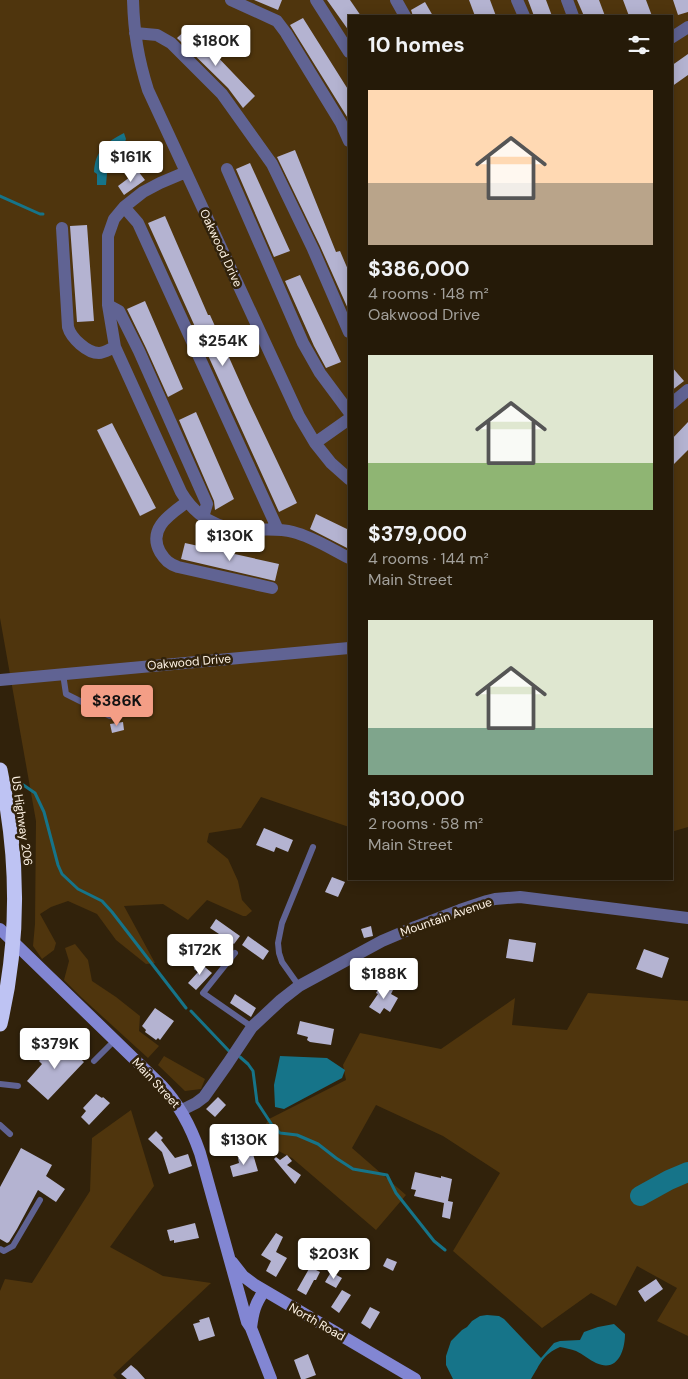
<!DOCTYPE html>
<html lang="en">
<head>
<meta charset="utf-8">
<style>
	:root { --surface:#251a08; --page:#312716; --text:#f1f3f6; --muted:#a3a19c; --line:#423829; --accent:#f49e86 }
	body { margin:0; font-family:"DM Sans",sans-serif; background:var(--page); color:var(--text); height:100vh; display:flex; flex-direction:column; font-size:19px; white-space:nowrap }
	* { box-sizing:border-box; margin:0 }
	p { font-size:16px; color:var(--muted) }
	.icon { flex:none; width:28px; height:28px; fill:none; stroke:currentColor; stroke-width:2; stroke-linecap:round; stroke-linejoin:round }
	.map { position:relative; flex:1; overflow:hidden }
	.panel { position:absolute; left:348px; top:15px; width:325px; height:865px; display:flex; flex-direction:column; background:var(--surface); border-radius:0px; box-shadow:0 2px 12px #0003,0 0 0 1px var(--line) }
	.panel>* { flex:none }
	.price { position:absolute; translate:-50% -42px; padding:0 11px; border-radius:5px; background:#fff; color:#222; font-size:16px; line-height:32px; filter:drop-shadow(0 1px 2px #0008) }
	.price::after { content:''; position:absolute; left:50%; top:30px; width:15px; height:11px; margin-left:-8px; background:inherit; clip-path:polygon(0 0,100% 0,50% 100%) }
	.price.current { background:var(--accent); color:#111 }
	ul { padding:0; list-style:none }
	li { display:grid; align-content:center; gap:10px; height:265px; padding:0 20px }
	li span { display:grid; place-items:center; height:155px; border-radius:0px; color:#555 }
	li>.icon { margin-inline-start:auto }
	span .icon { width:90px; height:90px; fill:#fffc; stroke-width:1 }
	li b { font-size:21px }
	h2 { display:flex; justify-content:space-between; align-items:center; height:60px; padding:0 20px; font-size:21px }
	.map>svg:first-child { display:block }
</style>
</head>
<body>
<div class="map">
<svg width="688" height="1379" viewBox="0 0 688 1379">
	<rect width="100%" height="100%" fill="#31220b"/>
	<path fill="#4f350d" d="M0,0H688V827L671,832V16H349V827L261,797L241,828L209,833L207,842L228,859L238,881L242,900L252,911L246,916H243L207,900L188,920L163,904L124,906L155,963L146,964L116,940L97,914L68,901L51,907L40,914L56,943L54,950L42,959L33,946L35,924L36,821L0,618Z
		M75,944L88,960L92,981L116,997L140,1016L139,1031L159,1046L148,1058L81,997L64,980L69,961L65,948Z
		M588,993L688,1001V1336L657,1321L677,1288L637,1266L616,1306L591,1293L542,1328L453,1251L500,1173L443,1136L376,1105L352,1148L406,1195L376,1230L292,1158L267,1145L260,1133L269,1119L346,1080L343,1065L360,1033L441,1049L515,998L512,1025L567,1030Z
		M164,1056L205,1079L201,1089L185,1091L158,1065Z
		M131,1110L154,1186L110,1247L163,1276L211,1283L113,1375L117,1379H0V1291L5,1279L32,1283L90,1191L92,1138Z"/>
	<path fill="#167489" d="M124,133L126,139L125,142L127,143L128,148C116,153 111,159 109,172L107,173L106,185H97V174L94,172C95,151 106,142 124,133Z
		M280,1056L327,1058L345,1070L342,1078L284,1109L275,1107L274,1085Z
		M487,1315L499,1316L504,1319L541,1358L554,1343L560,1341L580,1340L584,1332L598,1327L614,1324L625,1334C625,1350 618,1373 596,1363C589,1360 583,1354 576,1351C571,1349 565,1348 560,1347C542,1355 541,1363 531,1379H453L446,1365V1356L451,1341L462,1330L467,1327L472,1321L480,1316Z"/>
	<g fill="none" stroke-linecap="round" stroke-linejoin="round">
		<path stroke="#167489" stroke-width="3" d="M0,196L40,214H43
			M19,782L35,793L44,812L58,865L62,874L78,889L102,901L112,912L186,1008
			M191,1011L229,1051
			M240,1057L248,1064L253,1071L257,1102L272,1125L280,1133L297,1135L318,1144L336,1158L353,1169L387,1175L396,1193L434,1241L445,1250"/>
		<path stroke="#167489" stroke-width="20" d="M640,1196L669,1180L688,1172"/>
	</g>
	<path fill="#b4b3d1" d="M254,0H282L278,10Z
		M327,0H350L361,16H349V31Z
		M469,0H490L496,16H475Z
		M528,0H546L552,16H534Z
		M577,0H599L605,16H584Z
		M623,0H646L652,16H629Z
		M673,0H688V12L678,15Z
		M425,2L433,16H413L411,10Z
		M303,18L349,91V120L290,25Z
		M189,27L255,96L243,108L228,88L177,38Z
		M688,54V75L671,87V66Z
		M295,150L336,252L340,251L349,272V311L320,246L277,157Z
		M250,163L290,251L274,257L236,169Z
		M138,171L145,180L124,195L118,186Z
		M165,216L208,315H210L249,402L297,503L279,512L148,223Z
		M87,225L94,321L77,322L70,226Z
		M300,275L341,362L326,368L314,346L285,281Z
		M145,301L183,389L168,397L146,348L127,309Z
		M671,366L684,381L671,391Z
		M196,412L234,499L215,510L214,501L179,420Z
		M688,422V450L671,467V440Z
		M112,423L156,508L140,516L97,430Z
		M316,514L349,530V549L310,529Z
		M185,543L279,564L275,581L181,559Z
		M123,722L124,730L112,733L110,724Z
		M264,828L293,840L288,852L276,847L274,852L256,845Z
		M332,877L345,882L338,897L325,892Z
		M216,919L240,936L234,944L210,928Z
		M371,926L373,936L364,938L361,929Z
		M248,936L269,951L263,960L242,945Z
		M509,939L536,943L533,962L506,958Z
		M644,949L669,958L662,978L636,969Z
		M199,962L212,973L196,990L188,983L198,972L194,969Z
		M381,983L393,990L391,994L398,998L390,1012L384,1008L380,1014L369,1007L378,994L376,993Z
		M235,994L256,1008L251,1017L230,1003Z
		M155,1008L174,1021L160,1040L158,1038L156,1040L145,1032L146,1030L142,1026Z
		M300,1021L334,1029L331,1045L310,1042L307,1040L308,1037L297,1034Z
		M60,1039L84,1062L48,1100L27,1081L42,1064L39,1061Z
		M96,1094L102,1098L103,1097L110,1103L89,1125L81,1117L86,1111L83,1108Z
		M218,1097L226,1105L215,1117L206,1109Z
		M156,1131L163,1138L161,1140L175,1158L188,1154L192,1166L169,1174L162,1152L148,1139Z
		M21,1148L52,1165L46,1176L65,1189L56,1202L38,1190L17,1229L9,1242L7,1243L0,1239V1187Z
		M253,1154L258,1171L233,1177L230,1166L239,1163L238,1158Z
		M287,1155L292,1161L287,1165L301,1175L295,1184L274,1159L276,1157L280,1160Z
		M415,1172L441,1178V1176L452,1179L448,1201L453,1202L450,1219L442,1217L444,1203L414,1196L416,1190L411,1189Z
		M195,1223L199,1238L174,1243V1240L170,1241L167,1230Z
		M276,1233L283,1237L276,1252L287,1258L276,1277L266,1271L271,1261L261,1255Z
		M387,1258L397,1262L393,1271L383,1266Z
		M310,1267L320,1272L316,1280H314L306,1295L297,1290Z
		M331,1272L342,1278L336,1288L325,1282Z
		M656,1279L663,1289L645,1302L638,1291Z
		M342,1290L351,1295L339,1313L331,1307Z
		M370,1307L380,1312L370,1329L361,1323Z
		M209,1317L215,1336L199,1341L193,1324L200,1322L199,1320Z
		M308,1354L316,1375L305,1379H301L294,1360Z
		M131,1365L137,1370L145,1379H127L121,1374Z"/>
	<g fill="none" stroke-linecap="round" stroke-linejoin="round">
		<path stroke="#606393" stroke-width="6" d="M63,674L66,694L110,716
			M235,953L203,993L252,1027
			M299,986L282,962L279,953L278,943L282,923L313,847
			M94,1061L115,1040
			M0,1084L18,1086
			M0,1125L10,1134
			M0,1249L4,1251L13,1246L40,1200"/>
		<path stroke="#606393" stroke-width="12" d="M133,0C134,33 138,58 148,90L299,416L315,443L331,463L349,479
			M231,0L277,21L286,33L341,123L349,141
			M316,0L349,52
			M396,0L405,16
			M517,0L524,16
			M567,0L573,16
			M135,33L157,35L171,43L222,94L272,164L313,249L349,332
			M671,38L688,27
			M227,169L303,343L320,373L349,412
			M186,172L160,183L143,192L124,207L114,219L108,236V305L115,347L181,492C195,516 218,530 247,530C263,530 278,528 293,532C313,537 331,549 349,558
			M124,207L138,223L278,530
			M62,228L68,327C71,338 87,353 99,353C104,353 110,349 115,347
			M108,305L119,311L139,351L207,504L203,517
			M671,404L688,390
			M315,443L349,419
			M187,502C171,514 147,528 160,552C165,560 169,564 178,567L272,588
			M0,680L349,648
			M182,1110L196,1103L204,1097L228,1063L252,1027L281,1000L299,986L382,941L415,927L460,910L487,901L495,899L520,897L688,918"/>
		<path stroke="#8286d3" stroke-width="12" d="M0,929L161,1085C180,1105 191,1127 200,1153L247,1322L251,1328L271,1379
			M232,1262L243,1276L255,1285L415,1379
			M251,1328C253,1312 255,1304 264,1291"/>
		<path stroke="#bec3f3" stroke-width="15" d="M0,770C19,855 20,939 0,1024"/>
	</g>
	<g text-anchor="middle" dominant-baseline="central" stroke-width="5" stroke-linejoin="round" paint-order="stroke">
		<g font-size="12" fill="#fef3e5" stroke="#31220b">
			<text transform="translate(221 248) rotate(65)">Oakwood Drive</text>
			<text transform="translate(189 662) rotate(-5)">Oakwood Drive</text>
			<text transform="translate(22 821) rotate(82)">US Highway 206</text>
			<text transform="translate(446 917) rotate(-19)">Mountain Avenue</text>
			<text transform="translate(156 1083) rotate(47)">Main Street</text>
			<text transform="translate(317 1322) rotate(30)">North Road</text>
		</g>
	</g>
</svg>
<b class="price" style="left:216px;top:67px">$180K</b>
<b class="price" style="left:131px;top:183px">$161K</b>
<b class="price" style="left:223px;top:367px">$254K</b>
<b class="price" style="left:230px;top:562px">$130K</b>
<b class="price current" style="left:117px;top:727px">$386K</b>
<b class="price" style="left:200px;top:976px">$172K</b>
<b class="price" style="left:384px;top:1000px">$188K</b>
<b class="price" style="left:55px;top:1070px">$379K</b>
<b class="price" style="left:244px;top:1166px">$130K</b>
<b class="price" style="left:334px;top:1280px">$203K</b>
<section class="panel">
<h2>10 homes<svg class="icon" aria-label="filters" viewBox="0 0 24 24"><path d="M4 7h16M4 17h16"/><circle cx="9" cy="7" r="2"/><circle cx="15" cy="17" r="2"/></svg></h2>
<ul>
<li><span style="background:linear-gradient(#ffd9b3 60%,#b9a48a 0)"><svg class="icon" aria-label="home" viewBox="0 0 24 24"><path d="M3 11l9-7 9 7M6 9v11h12V9"/></svg></span><div><b>$386,000</b><p>4 rooms · 148 m²</p><p>Oakwood Drive</p></div></li>
<li><span style="background:linear-gradient(#dfe7d0 70%,#8fb573 0)"><svg class="icon" aria-label="home" viewBox="0 0 24 24"><path d="M3 11l9-7 9 7M6 9v11h12V9"/></svg></span><div><b>$379,000</b><p>4 rooms · 144 m²</p><p>Main Street</p></div></li>
<li><span style="background:linear-gradient(#dfe7d0 70%,#7fa58c 0)"><svg class="icon" aria-label="home" viewBox="0 0 24 24"><path d="M3 11l9-7 9 7M6 9v11h12V9"/></svg></span><div><b>$130,000</b><p>2 rooms · 58 m²</p><p>Main Street</p></div></li>
</ul>
</section>
</div>
</body>
</html>
